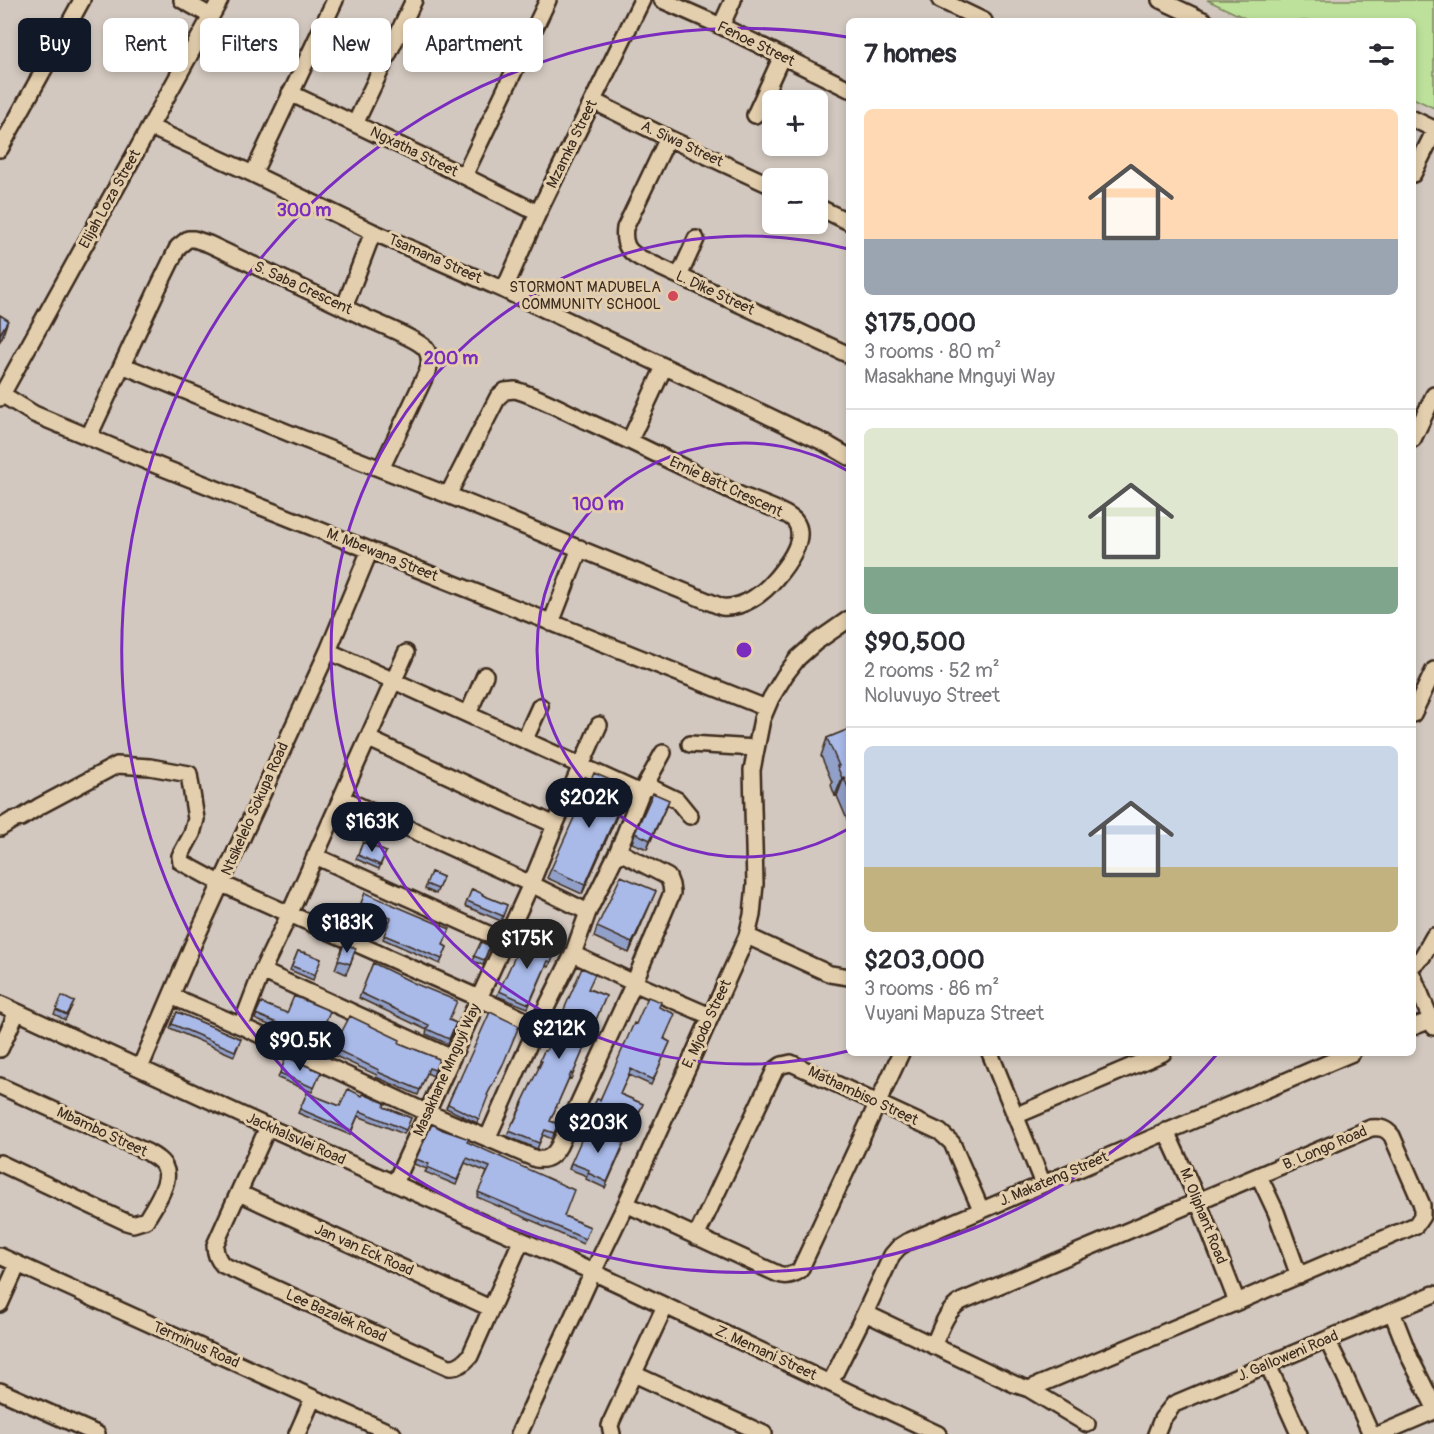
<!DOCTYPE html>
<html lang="en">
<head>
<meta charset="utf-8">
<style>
	:root { --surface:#fff; --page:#f7f7f7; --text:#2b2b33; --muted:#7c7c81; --line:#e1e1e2; --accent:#111827 }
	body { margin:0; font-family:Pangolin,sans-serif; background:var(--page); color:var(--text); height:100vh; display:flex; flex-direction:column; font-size:22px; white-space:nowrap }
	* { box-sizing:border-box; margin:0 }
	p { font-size:20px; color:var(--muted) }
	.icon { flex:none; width:33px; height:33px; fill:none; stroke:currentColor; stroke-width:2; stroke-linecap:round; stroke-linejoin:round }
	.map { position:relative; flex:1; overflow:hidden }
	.panel { position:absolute; left:846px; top:18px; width:570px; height:1038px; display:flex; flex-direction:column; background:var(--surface); border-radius:9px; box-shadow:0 3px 9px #0003 }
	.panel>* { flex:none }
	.banner { position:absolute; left:18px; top:18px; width:570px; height:54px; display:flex; gap:12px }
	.buttons { position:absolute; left:762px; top:90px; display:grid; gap:12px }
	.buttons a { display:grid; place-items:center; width:66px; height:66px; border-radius:9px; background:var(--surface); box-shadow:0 3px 9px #0003; font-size:30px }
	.price { position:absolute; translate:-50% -51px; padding:0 14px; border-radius:21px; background:var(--accent); color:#fff; font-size:20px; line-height:39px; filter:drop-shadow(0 2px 3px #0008) }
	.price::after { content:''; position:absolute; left:50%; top:36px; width:18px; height:14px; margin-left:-9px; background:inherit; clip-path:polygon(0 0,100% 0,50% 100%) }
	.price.active { background:#222; color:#fff }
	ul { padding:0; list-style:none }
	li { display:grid; align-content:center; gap:12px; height:318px; padding:0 18px }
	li+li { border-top:2px solid var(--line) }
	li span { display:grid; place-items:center; height:186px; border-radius:9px; color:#555 }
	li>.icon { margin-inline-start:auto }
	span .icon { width:108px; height:108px; fill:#fffc; stroke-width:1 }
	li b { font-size:26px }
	h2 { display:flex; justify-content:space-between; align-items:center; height:72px; padding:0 18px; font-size:26px }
	.pill { padding:0 21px; border-radius:9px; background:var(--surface); box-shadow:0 3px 9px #0003; font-size:21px; line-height:54px }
	.pill.active { background:var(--accent); color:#fff }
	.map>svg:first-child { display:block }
</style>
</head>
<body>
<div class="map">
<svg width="1434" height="1434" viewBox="0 0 1434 1434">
	<rect width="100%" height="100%" fill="#d2c8bf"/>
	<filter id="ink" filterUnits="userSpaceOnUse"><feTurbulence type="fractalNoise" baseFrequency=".0167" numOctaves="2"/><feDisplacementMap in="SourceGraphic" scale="12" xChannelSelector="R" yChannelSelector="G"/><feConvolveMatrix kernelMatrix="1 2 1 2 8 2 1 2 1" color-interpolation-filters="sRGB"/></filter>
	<g filter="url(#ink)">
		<path fill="#bde19b" stroke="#7c865c" stroke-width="1.5" d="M1207,0H1434V108L1413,98V21H1251Z"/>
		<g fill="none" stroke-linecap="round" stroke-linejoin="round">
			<defs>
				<path id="minor" d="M182,0L211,16
					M662,0L721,26L849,89
					M940,0L984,21
					M1160,0L1205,21
					M721,26L733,0
					M290,93L464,176L538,213
					M593,101L668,138L772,186
					M755,115L782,56
					M1413,119L1434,129
					M355,124L414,0
					M150,127L253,174L373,232L504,290L825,443L849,457
					M668,138L625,228C623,243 627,251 640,258L849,355
					M0,149L82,0
					M253,174L335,0
					M1413,174L1434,132
					M464,176L548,0
					M818,207L849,222
					M679,276L696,239
					M504,290L538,213L642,0
					M344,308L373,232
					M122,365L301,438L448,495L722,607C743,609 764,593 776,578C787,565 808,538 795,521C788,512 754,501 742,496C688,470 636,443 582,419C561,409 537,396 515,390L505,391L498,397L448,495
					M0,393L34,414L146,461L766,708
					M0,398L220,0
					M89,436L158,288L178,247L188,239H194L209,244C261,268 312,293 364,317C377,323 417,339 425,348C431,355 430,363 428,370L381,469
					M1413,439L1434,395
					M630,440L664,367
					M551,623L580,548
					M328,651L641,793
					M468,714L485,675
					M1413,714L1434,670
					M369,739L555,825
					M525,739L540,706
					M690,744L756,748
					M646,785L677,800L690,816
					M342,798L531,884L588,912
					M0,828L13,820L21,818L40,806L117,765L150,767L189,774L196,819L192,834L180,856L181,862L222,884L479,998L537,1026
					M315,856L504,941
					M747,936L830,974L849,977
					M573,954L634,983L710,1016
					M1413,965L1422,957L1434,936
					M262,971L452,1058
					M1413,976L1434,1027
					M171,996L241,1026L428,1113L536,1159C548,1161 554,1155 559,1146L634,983L672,893L671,885L668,877L618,851
					M0,1004L268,1127L593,1272L938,1434
					M241,1026L262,971L289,915L406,653
					M1413,1027L1431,1020
					M0,1049L17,1012
					M990,1053L1043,1184
					M140,1068L195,940L328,651L370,550
					M0,1086L147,1152C153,1156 162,1160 165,1168C172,1181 153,1208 146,1220L133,1224L126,1222L0,1163
					M1015,1116L1163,1053
					M268,1127L215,1245C215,1253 218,1260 223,1265L449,1367C458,1368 464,1363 470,1356L521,1241
					M1166,1131L1198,1201L1237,1302
					M488,1137L537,1026L573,954L588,912L618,851L641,793L663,753
					M1259,1176L1276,1212L1299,1276
					M395,1183L531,884L555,825L599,725
					M239,1193L490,1308
					M626,1204L778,1274C786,1277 793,1275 800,1270L901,1053
					M696,1237L775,1070L782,1065L791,1063L940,1132L952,1143L981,1210
					M0,1256L393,1434
					M0,1304L18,1264
					M1392,1312L1410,1358L1434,1406
					M865,1313L1014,1384L1029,1389L1087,1424
					M1327,1340L1344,1374L1371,1434
					M933,1346C941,1329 946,1310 962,1301L1371,1128C1380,1127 1386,1128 1392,1136L1422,1205V1216L1416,1225L1237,1302L1029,1389
					M1268,1365L1299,1434
					M634,1374L764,1434
					M830,1383L865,1313L892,1255L899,1247L907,1242L1352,1053
					M0,1391L97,1434
					M297,1434L313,1398
					M519,1434L593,1272L626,1204L747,936L752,915L755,884L752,770L762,719L771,698L785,675L798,658L816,642L849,619
					M612,1434L610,1426L612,1420L665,1306
					M1156,1434L1162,1419L1174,1404L1434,1294
					M1380,1434L1434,1411"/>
			</defs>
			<use href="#minor" stroke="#3b2a1e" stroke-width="20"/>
			<use href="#minor" stroke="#e3cead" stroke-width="15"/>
		</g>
		<path fill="#91a0c8" stroke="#3b2a1e" stroke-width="1.5" d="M849,729V824L837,796H835L831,785L832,782L821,756L827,738Z
			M625,798L582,894L547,878L551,869Z
			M665,809L647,849L632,843L635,833Z
			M363,842L386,852L379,869L356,859Z
			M431,872L443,877L436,894L425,889Z
			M472,889L482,895L507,905L501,921L465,906Z
			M365,893L447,947L440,964L383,939L390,923L360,908Z
			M652,900L629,953L594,937L597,927Z
			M481,942L490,946L483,965L473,961Z
			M344,944L353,958L346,974L335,969Z
			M556,950L549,967L546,966L528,1008L497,996L499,991Z
			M298,951L321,959L313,980L290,970Z
			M373,963L450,1020L456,1023L448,1044L426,1034L427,1030L359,998Z
			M589,989L606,996L571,1079L569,1078L550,1121L558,1124L552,1139L543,1135L537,1149L507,1136L520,1108L522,1103L540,1066H538L544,1051H546Z
			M74,1002L65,1020L54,1014L56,1010Z
			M261,1003L340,1035L399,1043L439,1059L433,1076L427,1073L418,1095L376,1077L377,1075L333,1055V1053L255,1019Z
			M659,1007L665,1039L670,1042L651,1085L629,1075L620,1094L643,1104L629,1135L590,1114L592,1109L600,1100L636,1024Z
			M177,1012L241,1039L234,1056L170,1028Z
			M286,1057L321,1072L312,1092L278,1078Z
			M502,1066L487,1095L477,1123L446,1108L458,1081H459Z
			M307,1093L340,1106L384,1107L411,1118L404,1134L358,1116L350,1135L298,1113Z
			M467,1142L564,1216L590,1227L583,1244L540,1225V1224L477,1197L487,1172L465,1163L456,1185L425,1172L427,1169L414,1164L416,1159Z
			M622,1150L605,1188L586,1179L587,1176L569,1169L571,1163Z"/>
		<path fill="#7682a3" stroke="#3b2a1e" stroke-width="1.5" d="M8,320L2,338L0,341V334Z
			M844,777L837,796H835L842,778Z
			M628,788L625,798L582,894L585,885Z
			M669,800L665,809L647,849L650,840Z
			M656,891L652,900L629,953L632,943Z"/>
		<path fill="#a9bae9" stroke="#3b2a1e" stroke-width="1.5" d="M0,315L8,320L0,334Z
			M849,729V790L844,777L842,778L837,766H839L827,738Z
			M594,773L628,788L585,885L551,869Z
			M653,793L669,800L650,840L635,833Z
			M363,842L386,852L380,865L358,855Z
			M431,872L443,877L438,889L426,884Z
			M621,876L656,891L632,943L597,927Z
			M472,889L483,894L482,895L507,905L503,916L467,901Z
			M365,893L450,929L443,945L447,947L442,959L384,935L391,918L361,903Z
			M524,937L556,950L551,962L548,961L529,1004L499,991Z
			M481,942L490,946L484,960L474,956Z
			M344,944L356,948L350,964L338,960Z
			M298,951L304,953V952L321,959L315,975L292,966Z
			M373,963L416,984L457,1001L449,1020L456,1023L449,1039L427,1029L429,1025L361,993Z
			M582,968L595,974L588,989L606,996L573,1074L571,1073L550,1121L558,1124L554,1133L545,1130L539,1143L509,1131L513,1122H514L523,1103H522L542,1061L540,1060L544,1051H546Z
			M62,996L74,1002L67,1015L56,1010Z
			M294,996L330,1011L323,1028L340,1035L350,1016L400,1040L399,1043L439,1059L435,1070L429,1068L420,1090L378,1072L379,1070L335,1049V1048L256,1014L261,1003L287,1013Z
			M648,997L661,1002L659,1007L675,1014L664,1039L670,1042L653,1080L631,1069L620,1094L643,1104L631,1129L592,1109L597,1099L600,1100L634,1023L636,1024Z
			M177,1012L241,1039L235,1051L172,1024Z
			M490,1012L519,1026L504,1062L487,1095L488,1096L479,1119L448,1104L458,1081H459Z
			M286,1057L321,1072L314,1088L280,1073Z
			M348,1089L362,1096L363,1094L385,1103L384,1107L411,1118L406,1130L360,1111L351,1131L300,1109L307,1093L340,1106Z
			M432,1124L443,1130L469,1139L467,1142L574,1190L564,1216L590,1227L585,1239L542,1220V1219L478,1192L490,1167L467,1158L457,1180L427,1167L429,1164L416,1159Z
			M587,1127L624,1143L607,1182L588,1173L589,1170L571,1163Z"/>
	</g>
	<g fill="none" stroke="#7b2cbf" stroke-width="3">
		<path d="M848 829A207 207 0 1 1 848 471"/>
		<path d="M848 1051A414 414 0 1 1 848 249"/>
		<path d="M1217 1054A622 622 0 1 1 847 37"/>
	</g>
	<circle fill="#d1495b" stroke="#e3cead" stroke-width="2" cx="673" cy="296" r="6"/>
	<g text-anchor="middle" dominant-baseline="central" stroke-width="6" stroke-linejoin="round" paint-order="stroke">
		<g font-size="15" fill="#3b2a1e" stroke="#e3cead">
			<text transform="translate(756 44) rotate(26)">Fenoe Street</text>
			<text transform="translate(572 144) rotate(-64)">Mzamka Street</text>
			<text transform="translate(682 144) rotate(25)">A. Siwa Street</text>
			<text transform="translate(414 152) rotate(26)">Ngxatha Street</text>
			<text transform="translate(110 199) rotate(-61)">Elijah Loza Street</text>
			<text transform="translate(435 259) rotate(24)">Tsamana Street</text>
			<text transform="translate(303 288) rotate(25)">S. Saba Crescent</text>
			<text transform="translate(715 293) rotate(25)">L. Dike Street</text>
			<text transform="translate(726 487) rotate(25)">Ernie Batt Crescent</text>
			<text transform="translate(382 555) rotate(22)">M. Mbewana Street</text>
			<text transform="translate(255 809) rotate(-66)">Ntsikelelo Sokupa Road</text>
			<text transform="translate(707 1024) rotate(-65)">E. Mjodo Street</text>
			<text transform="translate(447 1070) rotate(-66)">Masakhane Mnguyi Way</text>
			<text transform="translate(863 1096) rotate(25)">Mathambiso Street</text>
			<text transform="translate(102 1132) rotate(25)">Mbambo Street</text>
			<text transform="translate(296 1139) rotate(24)">Jackhalsvlei Road</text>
			<text transform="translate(1325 1148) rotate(-23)">B. Longo Road</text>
			<text transform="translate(1054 1179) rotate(-23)">J. Makateng Street</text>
			<text transform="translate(1203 1216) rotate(68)">M. Oliphant Road</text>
			<text transform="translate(364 1250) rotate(24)">Jan van Eck Road</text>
			<text transform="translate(336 1316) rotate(24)">Lee Bazalek Road</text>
			<text transform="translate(196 1345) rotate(24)">Terminus Road</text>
			<text transform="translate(766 1353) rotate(25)">Z. Memani Street</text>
			<text transform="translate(1288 1356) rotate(-23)">J. Galloweni Road</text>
		</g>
		<g font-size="15" fill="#3b2a1e" stroke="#e3cead" text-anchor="end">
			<text x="661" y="287">STORMONT MADUBELA<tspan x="661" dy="17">COMMUNITY SCHOOL</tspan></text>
		</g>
	</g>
	<circle cx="744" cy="650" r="9" fill="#7b2cbf" stroke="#e3cead" stroke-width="3"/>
	<g font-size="18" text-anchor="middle" font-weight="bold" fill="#7b2cbf" stroke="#e3cead" stroke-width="6" stroke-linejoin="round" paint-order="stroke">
		<text x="304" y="216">300 m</text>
		<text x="451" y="364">200 m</text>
		<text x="598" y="510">100 m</text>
	</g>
</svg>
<div class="buttons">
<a>+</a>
<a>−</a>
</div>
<b class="price" style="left:589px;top:829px">$202K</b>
<b class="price" style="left:372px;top:853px">$163K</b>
<b class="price" style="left:347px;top:954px">$183K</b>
<b class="price active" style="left:527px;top:970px">$175K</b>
<b class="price" style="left:559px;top:1060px">$212K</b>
<b class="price" style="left:300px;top:1072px">$90.5K</b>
<b class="price" style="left:598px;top:1154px">$203K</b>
<div class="banner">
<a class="pill active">Buy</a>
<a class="pill">Rent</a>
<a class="pill">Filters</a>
<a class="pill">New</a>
<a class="pill">Apartment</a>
</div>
<section class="panel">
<h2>7 homes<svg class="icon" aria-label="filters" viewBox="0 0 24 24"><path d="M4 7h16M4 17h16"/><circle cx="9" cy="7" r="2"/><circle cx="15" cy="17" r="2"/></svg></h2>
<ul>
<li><span style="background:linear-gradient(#ffd9b3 70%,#9aa5b1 0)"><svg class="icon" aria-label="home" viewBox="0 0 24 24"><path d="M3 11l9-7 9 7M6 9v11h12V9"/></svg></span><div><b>$175,000</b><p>3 rooms · 80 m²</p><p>Masakhane Mnguyi Way</p></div></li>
<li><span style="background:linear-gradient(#dfe7d0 75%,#7fa58c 0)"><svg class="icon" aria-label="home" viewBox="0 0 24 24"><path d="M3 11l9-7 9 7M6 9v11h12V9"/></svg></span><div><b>$90,500</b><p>2 rooms · 52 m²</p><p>Noluvuyo Street</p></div></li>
<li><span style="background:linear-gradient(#c9d6e8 65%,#c2b280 0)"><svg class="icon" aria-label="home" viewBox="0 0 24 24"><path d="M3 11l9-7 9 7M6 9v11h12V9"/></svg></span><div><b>$203,000</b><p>3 rooms · 86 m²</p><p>Vuyani Mapuza Street</p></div></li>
</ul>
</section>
</div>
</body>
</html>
